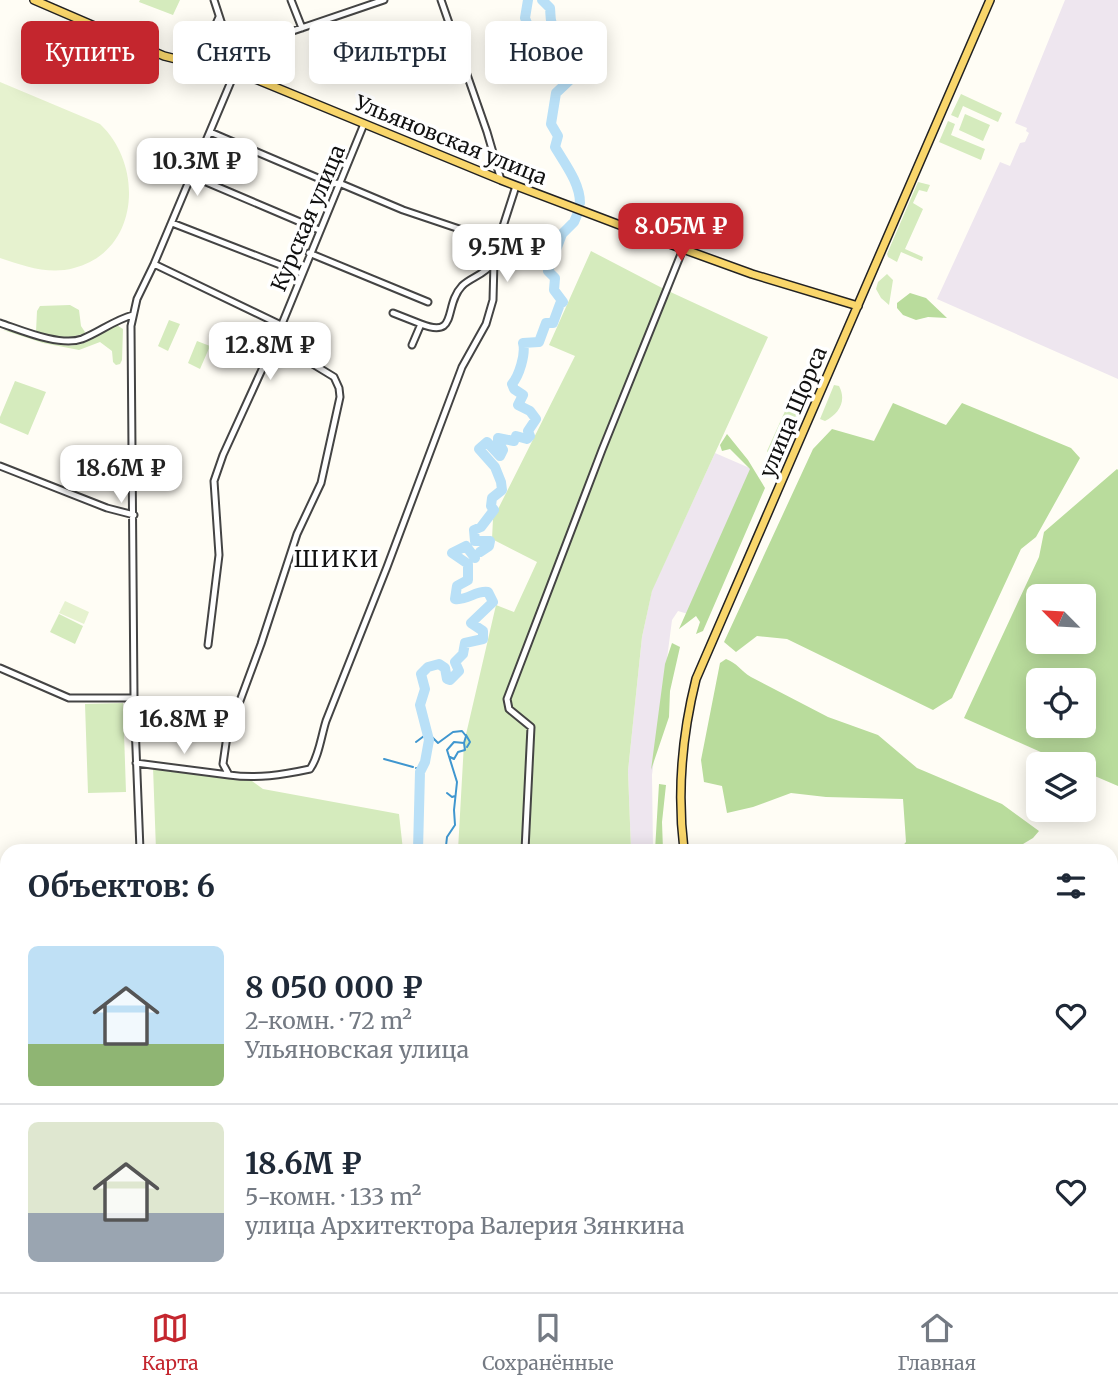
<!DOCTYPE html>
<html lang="ru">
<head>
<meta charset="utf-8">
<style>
	:root { --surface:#fff; --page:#f2f2f3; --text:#1f2937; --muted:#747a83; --line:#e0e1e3; --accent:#c4262e }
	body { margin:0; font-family:Merriweather,serif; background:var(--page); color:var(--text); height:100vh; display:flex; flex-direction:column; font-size:26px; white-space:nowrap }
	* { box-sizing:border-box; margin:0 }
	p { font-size:23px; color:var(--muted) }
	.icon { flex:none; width:38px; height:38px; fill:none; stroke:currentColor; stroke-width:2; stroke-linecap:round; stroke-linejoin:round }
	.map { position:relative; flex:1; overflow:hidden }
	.sheet { position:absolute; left:0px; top:844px; width:1118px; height:450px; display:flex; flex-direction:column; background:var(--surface); border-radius:21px 21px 0 0; box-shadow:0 4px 18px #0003 }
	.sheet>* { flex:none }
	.guide { position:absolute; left:21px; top:21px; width:700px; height:63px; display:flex; gap:14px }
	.needle { width:46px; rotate:294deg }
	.controls { position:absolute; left:1026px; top:584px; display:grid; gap:14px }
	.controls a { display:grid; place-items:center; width:70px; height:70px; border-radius:10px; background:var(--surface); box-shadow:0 4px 18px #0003; font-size:35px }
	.price { position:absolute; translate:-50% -60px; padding:0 16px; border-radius:14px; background:#fff; color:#222; font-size:23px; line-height:46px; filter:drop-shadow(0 2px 4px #0008) }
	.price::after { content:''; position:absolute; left:50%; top:42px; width:21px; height:16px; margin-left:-10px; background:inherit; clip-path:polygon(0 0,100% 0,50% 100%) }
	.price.active { background:var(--accent); color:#fff }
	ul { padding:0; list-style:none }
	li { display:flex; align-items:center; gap:21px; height:175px; padding:0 28px }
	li+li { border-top:2px solid var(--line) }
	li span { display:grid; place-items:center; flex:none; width:196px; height:140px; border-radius:10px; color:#555 }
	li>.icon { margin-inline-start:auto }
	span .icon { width:84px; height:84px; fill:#fffc; stroke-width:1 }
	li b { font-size:30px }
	h2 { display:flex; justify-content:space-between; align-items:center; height:84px; padding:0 28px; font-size:30px }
	.tag { padding:0 24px; border-radius:10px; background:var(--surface); box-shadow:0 4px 18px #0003; font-size:24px; line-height:63px }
	.tag.active { background:var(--accent); color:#fff }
	.tab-bar { display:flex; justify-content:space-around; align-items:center; height:98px; border-top:2px solid var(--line); background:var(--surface); font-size:19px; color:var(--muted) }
	.tab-bar a { display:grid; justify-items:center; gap:4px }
	.tab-bar .active { color:var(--accent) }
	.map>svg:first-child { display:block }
</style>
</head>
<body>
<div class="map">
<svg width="1118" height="1292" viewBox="0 0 1118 1292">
	<rect width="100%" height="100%" fill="#fffdf5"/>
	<path fill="#eee6ef" d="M1065,0H1118V379L937,299L1000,162L1010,166L1020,143L1025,142L1029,133L1026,131L1027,128L1015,123Z
		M715,453L752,469L688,614L678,611L672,620L652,775L653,850H631L628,771L642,637L652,590Z"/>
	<path fill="#d5ebbd" d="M140,0H180L173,15L139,2Z
		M961,94L1002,113L998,122L963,106L958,118L951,115Z
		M965,114L990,125L983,141L959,130Z
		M948,121L955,124L951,135L985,149L981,160L939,142Z
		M918,182L930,185L927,192L919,190L913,203L923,209L905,249L923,257L922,261L901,252L897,262L888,257L887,254Z
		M591,251L664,289L768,337L652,591L642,637L628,771L631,850H458L464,743L496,605L514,612L537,562L492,539L493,519L575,356L549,345Z
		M887,274L893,280L889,305L881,298L876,289L878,282Z
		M70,305L79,310L81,326L85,332L84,334L65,338L36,332L37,311L40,306Z
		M169,320L180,324L168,351L158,346Z
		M115,324L123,329L122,360L120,364L116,365L113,362L112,351L100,342L79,350L43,343L3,330C28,332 54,351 81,344C93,340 103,329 115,324Z
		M197,341L210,346L200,369L188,363Z
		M814,378L817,381L779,465L776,466L767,451L799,380Z
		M15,381L46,392L28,435L0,423V417Z
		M834,385L839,386C847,401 839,414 825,421L820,419Z
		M59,614L83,626L75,644L50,632Z
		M123,703L126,792L88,793L85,704Z
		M153,767L252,781L263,789L399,814L403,850H156Z
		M298,1286H459V1292H298Z
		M519,1286H722L723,1292H520Z"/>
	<path fill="#b9dc9c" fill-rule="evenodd" d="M910,293L926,298L947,318L928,317L916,320L903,315L897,308V303Z
		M893,403L946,425L962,403L1071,448L1080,458L1036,537L1021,549L952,698L933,710L787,639L757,636L736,652L724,642L813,449L832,429L874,441Z
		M727,434L748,460L765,488L703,631L696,634L700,622L696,616L679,629L750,469L730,449L722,451L720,445Z
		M1117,469L1118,470V786L1083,771V765H1070L964,718L1039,557L1044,532ZM1038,597H1083V642H1038ZM1038,681H1083V726H1038Z
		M672,643L680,647L670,691L669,717L651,770L665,664Z
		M726,659C737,663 741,671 751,677L828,717L878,735L917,768L1002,804L1039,831L1033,838L1018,847L1026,850H899L906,842L903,799L826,797L791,793L753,807L727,813L722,786L704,782L701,760L720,663Z
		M659,784L666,785L662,822L663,850H655Z
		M1049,1286H1108L1101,1292H1033Z"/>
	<path fill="#e6f2cf" d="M0,82L100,124C144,165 140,251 74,268C49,275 24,266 0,258Z
		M65,601L89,612L84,624L59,613Z
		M0,1042L7,1045V1115L0,1130Z"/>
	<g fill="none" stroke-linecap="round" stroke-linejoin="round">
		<path stroke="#3f96cf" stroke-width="2" d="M466,735L470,742L467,747
			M416,742L428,733L438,743L453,732L462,731L466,736L464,743L454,742L447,750L457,782L454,810L455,825L447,837L446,846L434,850
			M450,757L454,759L458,752L465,750L464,743
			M384,759L413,767
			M416,768L421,770
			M447,793L452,797L455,796"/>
		<path stroke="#b9e0f7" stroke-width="10" d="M542,0L550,8C551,16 549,24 557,29V37L553,42L568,65L576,70L574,76L556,93L551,124L558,136L555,147C565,164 580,183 580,203
			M524,45L521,33L527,23L525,18L528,0
			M480,552L489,546L490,541H475L474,530L481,527L494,510L491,506L492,498L502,490L501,482L495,467L479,449L487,442L500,456L503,450L498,442V438L514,441L516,436L527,439L530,436L528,431L536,419L530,411L518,405L523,395L514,389L512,384C519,376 526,354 523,343L539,342L546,323H553L560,304L563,302L554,290L555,278L548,271L562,234L574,222L577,215
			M418,850L420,772L425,762L429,740L420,705L425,689L421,674L428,667L439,664L445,668L447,679L450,680L459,671L455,662L463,654L465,643L483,639V631L471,623L493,602L488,592C476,590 467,601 455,599L457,586L468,580V564L452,553L466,546L475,558
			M509,1286L510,1292"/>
		<defs>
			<path id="minor" d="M291,0L302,28
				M441,0L487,132L501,180
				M231,52L384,0
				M198,64L219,17
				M210,132L332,184L339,183L403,210L498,242
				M192,176L319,230
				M172,223L301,273
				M309,253L428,302
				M154,264L281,325
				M393,313L421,324
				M0,323C21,330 60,347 82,339C100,332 114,320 133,315
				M275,341L334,377L339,388L340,397L321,483L297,534L261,644L227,736L223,764L229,775C257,779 282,775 310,769C319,756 321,737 326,721L387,567L462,367L486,324L493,300L494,262L498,242L516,186
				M412,345L421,324C459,339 443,306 462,286C471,277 483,276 494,262
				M0,466L107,508L134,515
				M208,645L219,555L214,481L223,455L275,341L364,124
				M0,668L69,698H134
				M136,763L229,775
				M140,850L134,698L131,326L137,299L154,264L235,72L231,52L214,0
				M525,850L531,727L509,709L507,699L602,450L683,249
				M0,893L7,896
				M1111,901L1118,899
				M1111,1140L1118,1138
				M0,1265L7,1268
				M48,1286L61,1292
				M154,1286V1292
				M719,1286L720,1292"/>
			<path id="major" d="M34,0L164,56L253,78L501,180L683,249L752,274L858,306
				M684,850C677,793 682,735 696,679L990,0
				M751,1286L752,1292"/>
		</defs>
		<use href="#minor" stroke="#444" stroke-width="9"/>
		<use href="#major" stroke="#222" stroke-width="10"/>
		<use href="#minor" stroke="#fff" stroke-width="5"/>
		<use href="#major" stroke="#f9d66b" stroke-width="7"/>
		<defs>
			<path id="rail" d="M1111,1096L1118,1094"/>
		</defs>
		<use href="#rail" stroke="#c4262e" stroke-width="4.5"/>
		<use href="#rail" stroke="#fff" stroke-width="2" stroke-dasharray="5" stroke-linecap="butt"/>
	</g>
	<g text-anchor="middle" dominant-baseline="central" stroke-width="7" stroke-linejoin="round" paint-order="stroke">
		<g font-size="21" fill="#111" stroke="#fff">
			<text transform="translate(451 140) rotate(22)">Ульяновская улица</text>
			<text transform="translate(308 218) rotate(-67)">Курская улица</text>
			<text transform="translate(793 412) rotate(-67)">улица Щорса</text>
		</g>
		<g font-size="23" letter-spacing="2" fill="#111" stroke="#fff">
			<text x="337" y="558">ШИКИ</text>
		</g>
	</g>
</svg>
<div class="controls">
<a><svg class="needle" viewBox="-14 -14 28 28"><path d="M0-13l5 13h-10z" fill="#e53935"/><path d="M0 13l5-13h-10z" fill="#747a83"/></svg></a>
<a><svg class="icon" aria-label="locate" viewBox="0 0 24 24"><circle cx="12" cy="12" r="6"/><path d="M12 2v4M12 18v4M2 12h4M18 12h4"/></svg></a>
<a><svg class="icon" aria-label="layers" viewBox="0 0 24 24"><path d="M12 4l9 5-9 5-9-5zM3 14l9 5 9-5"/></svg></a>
</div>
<b class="price" style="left:197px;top:198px">10.3M ₽</b>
<b class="price active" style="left:681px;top:263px">8.05M ₽</b>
<b class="price" style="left:507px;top:284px">9.5M ₽</b>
<b class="price" style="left:270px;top:382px">12.8M ₽</b>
<b class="price" style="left:121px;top:505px">18.6M ₽</b>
<b class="price" style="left:184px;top:756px">16.8M ₽</b>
<div class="guide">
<a class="tag active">Купить</a>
<a class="tag">Снять</a>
<a class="tag">Фильтры</a>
<a class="tag">Новое</a>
</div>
<section class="sheet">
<h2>Объектов: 6<svg class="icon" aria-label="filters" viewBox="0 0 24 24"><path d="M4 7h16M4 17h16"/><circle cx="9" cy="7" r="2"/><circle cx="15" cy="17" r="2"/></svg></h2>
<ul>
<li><span style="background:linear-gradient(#bfe0f5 70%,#8fb573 0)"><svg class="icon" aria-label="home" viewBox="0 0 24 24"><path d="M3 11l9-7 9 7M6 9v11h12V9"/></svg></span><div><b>8 050 000 ₽</b><p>2-комн. · 72 m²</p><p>Ульяновская улица</p></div><svg class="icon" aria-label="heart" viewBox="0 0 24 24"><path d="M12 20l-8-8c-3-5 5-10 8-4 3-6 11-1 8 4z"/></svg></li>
<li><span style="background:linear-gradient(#dfe7d0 65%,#9aa5b1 0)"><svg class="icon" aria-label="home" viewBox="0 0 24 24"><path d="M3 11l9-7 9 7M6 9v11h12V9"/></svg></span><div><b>18.6M ₽</b><p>5-комн. · 133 m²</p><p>улица Архитектора Валерия Зянкина</p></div><svg class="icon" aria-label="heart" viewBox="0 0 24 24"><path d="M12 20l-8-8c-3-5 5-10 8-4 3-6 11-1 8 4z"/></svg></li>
</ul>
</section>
</div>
<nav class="tab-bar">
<a class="active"><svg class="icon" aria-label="map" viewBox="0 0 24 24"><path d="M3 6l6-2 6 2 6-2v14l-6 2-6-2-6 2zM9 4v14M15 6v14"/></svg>Карта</a>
<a><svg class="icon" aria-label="saved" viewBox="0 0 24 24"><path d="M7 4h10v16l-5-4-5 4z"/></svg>Сохранённые</a>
<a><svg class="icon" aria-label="home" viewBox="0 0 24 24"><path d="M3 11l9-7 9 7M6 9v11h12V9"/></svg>Главная</a>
</nav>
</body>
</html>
